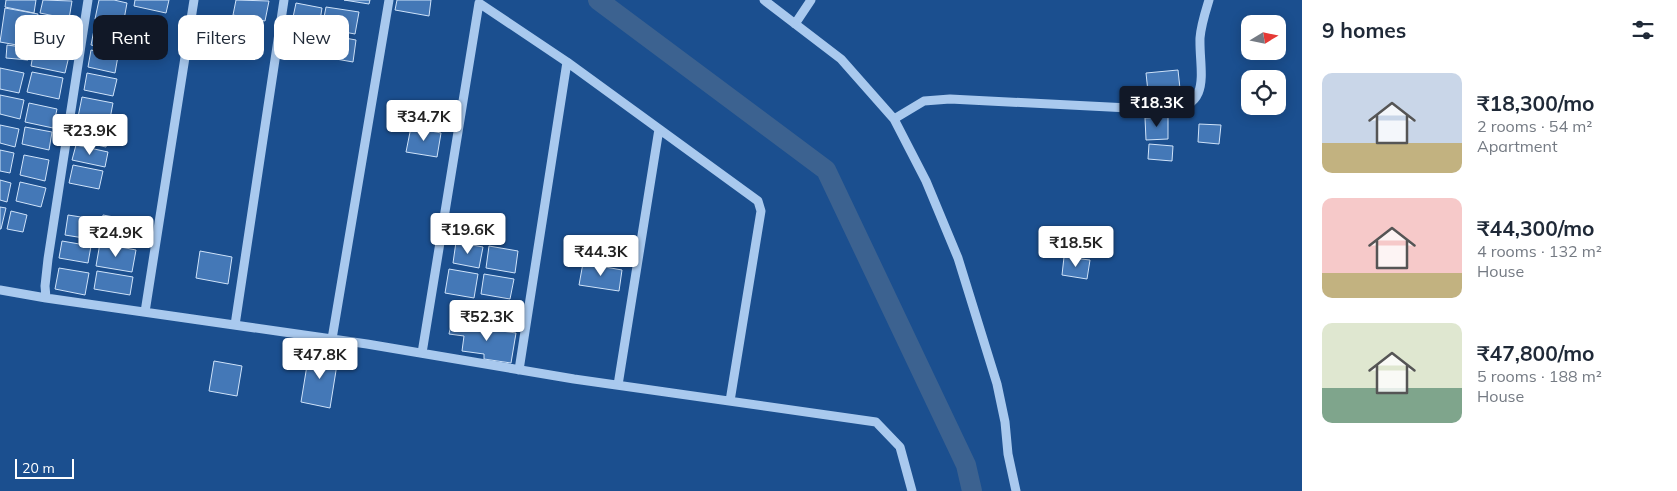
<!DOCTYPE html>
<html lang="en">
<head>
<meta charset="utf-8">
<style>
	:root { --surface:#fff; --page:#f6f6f7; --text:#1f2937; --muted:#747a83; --accent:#111827 }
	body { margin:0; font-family:Mulish,sans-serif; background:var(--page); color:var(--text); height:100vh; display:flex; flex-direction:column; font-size:19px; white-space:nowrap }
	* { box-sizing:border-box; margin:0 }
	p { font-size:16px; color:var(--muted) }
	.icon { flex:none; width:28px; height:28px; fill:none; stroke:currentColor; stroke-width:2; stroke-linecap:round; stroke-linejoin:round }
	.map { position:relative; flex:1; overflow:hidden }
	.sheet { display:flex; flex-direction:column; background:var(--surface); width:375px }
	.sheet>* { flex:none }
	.top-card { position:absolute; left:15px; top:15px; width:475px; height:45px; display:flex; gap:10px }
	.needle { width:32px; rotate:80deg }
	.fabs { position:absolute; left:1241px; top:15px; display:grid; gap:10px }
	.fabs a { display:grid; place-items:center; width:45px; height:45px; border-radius:10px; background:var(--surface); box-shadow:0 2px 12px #0003; font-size:25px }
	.scale { position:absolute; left:15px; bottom:12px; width:59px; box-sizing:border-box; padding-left:5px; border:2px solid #fff; border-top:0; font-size:14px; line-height:18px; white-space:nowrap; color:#fff; -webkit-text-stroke:4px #1b4f8f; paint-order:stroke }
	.price { position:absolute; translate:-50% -42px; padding:0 11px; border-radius:5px; background:#fff; color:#222; font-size:16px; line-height:32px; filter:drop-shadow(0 1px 2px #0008) }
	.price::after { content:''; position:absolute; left:50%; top:30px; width:15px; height:11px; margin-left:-8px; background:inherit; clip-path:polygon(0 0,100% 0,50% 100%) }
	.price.on { background:var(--accent); color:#fff }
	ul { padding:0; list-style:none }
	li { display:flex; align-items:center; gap:15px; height:125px; padding:0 20px }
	li span { display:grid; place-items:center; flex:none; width:140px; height:100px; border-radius:10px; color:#555 }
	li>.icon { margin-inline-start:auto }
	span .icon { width:60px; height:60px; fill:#fffc; stroke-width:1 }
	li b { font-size:21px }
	h2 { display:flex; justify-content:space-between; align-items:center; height:60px; padding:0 20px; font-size:21px }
	.pill { padding:0 18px; border-radius:10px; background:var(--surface); box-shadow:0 2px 12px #0003; font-size:18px; line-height:45px }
	.pill.on { background:var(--accent); color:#fff }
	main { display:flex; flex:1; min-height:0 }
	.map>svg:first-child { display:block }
</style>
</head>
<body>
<main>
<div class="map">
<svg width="1302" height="491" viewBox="0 0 1302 491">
	<rect width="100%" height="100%" fill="#1b4f8f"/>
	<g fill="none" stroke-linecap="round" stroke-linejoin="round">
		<path stroke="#3c6290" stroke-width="20" d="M598,0L826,170L966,465L972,491"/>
	</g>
	<path fill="#4478b7" stroke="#cfe3fa" d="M6,0H36L34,13L5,7Z
		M43,0L72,1L69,19L40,13Z
		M99,0H114L127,3L123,25L95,19Z
		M135,0H169L166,13L134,6Z
		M236,0L269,1L265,21L233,15Z
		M344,0H370L369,4Z
		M397,0H431L429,16L395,10Z
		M296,3L322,8L319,27L292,22Z
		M326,7L359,12L355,34L322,28Z
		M5,8L38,14L35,32L31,31L28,47L0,42Z
		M40,23L71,29L67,48L36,41Z
		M95,25L125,31L120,51L91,45Z
		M291,28L318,33L314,54L287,49Z
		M323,34L356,40L353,62L319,56Z
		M7,45L30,48L28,60L6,58Z
		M34,49L69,56L65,73L31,66Z
		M91,50L118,56L115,73L88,67Z
		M0,68L24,73L19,93L0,89Z
		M1178,70L1181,98L1149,101L1146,73Z
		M32,72L63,78L59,99L27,92Z
		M87,73L117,79L113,96L84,90Z
		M0,95L24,100L20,119L0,114Z
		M82,97L113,103L109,124L78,117Z
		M29,103L57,109L53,128L25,122Z
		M1168,117V139L1146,140L1145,118Z
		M79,121L110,128L106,147L75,140Z
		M1199,124L1221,125L1219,144L1198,142Z
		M0,125L19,129L15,147L0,143Z
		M25,127L52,132L49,150L22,144Z
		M411,127L441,133L437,157L406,152Z
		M1149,144L1173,146L1172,161L1148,159Z
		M76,145L108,152L105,167L72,160Z
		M0,150L14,153L10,173L0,171Z
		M24,155L49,160L45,181L20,175Z
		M73,165L103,171L99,189L69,183Z
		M0,180L11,183L7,202L0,200Z
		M20,182L46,188L41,207L16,201Z
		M0,207L6,208L1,229H0Z
		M11,211L27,215L23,232L7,229Z
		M68,215L94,219L90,239L65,235Z
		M103,215L141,222L138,243L99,236Z
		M62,241L91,246L88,263L59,258Z
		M456,242L483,247L479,268L453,263Z
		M100,243L136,250L132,272L96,266Z
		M489,246L518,251L515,273L486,268Z
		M200,251L232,257L228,284L196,278Z
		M1064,257L1090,260L1087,279L1062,275Z
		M583,263L622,270L619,291L579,285Z
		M59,268L89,273L85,295L55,289Z
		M449,269L478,274L474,298L445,293Z
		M97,271L133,277L130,295L94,289Z
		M484,274L514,279L510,299L481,294Z
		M480,303L507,307L503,329L476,324Z
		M451,324L516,333L511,363L484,359V354L462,351L464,336L449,334Z
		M309,353L338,358L330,408L301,402Z
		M214,361L242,366L237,396L209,391Z"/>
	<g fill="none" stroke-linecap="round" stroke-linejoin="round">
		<path stroke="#a9c9ee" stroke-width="9" d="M764,0L841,59L894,119L926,181L958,258L997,384L1005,422L1008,454L1016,491
			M795,24L811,0
			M894,119L924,101L950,99L1168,110C1213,106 1199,71 1200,38C1201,25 1205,13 1209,0
			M0,290L46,298L367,344L574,379L876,422L900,447L912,491
			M46,298L45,286L48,259L88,0
			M145,312L194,0
			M235,325L284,0
			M332,339L389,0
			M422,353L479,3L567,62L758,201L761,211L730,401
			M519,370L567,62
			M618,385L659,129"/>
	</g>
</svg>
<div class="fabs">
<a><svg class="needle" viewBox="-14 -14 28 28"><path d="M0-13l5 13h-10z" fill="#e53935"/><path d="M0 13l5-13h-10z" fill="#747a83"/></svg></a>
<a><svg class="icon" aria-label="locate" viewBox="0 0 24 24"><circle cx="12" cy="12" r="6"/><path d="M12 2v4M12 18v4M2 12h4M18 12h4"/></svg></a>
</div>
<div class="scale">20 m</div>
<b class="price on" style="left:1157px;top:128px">₹18.3K</b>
<b class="price" style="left:424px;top:142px">₹34.7K</b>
<b class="price" style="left:90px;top:156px">₹23.9K</b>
<b class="price" style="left:468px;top:255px">₹19.6K</b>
<b class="price" style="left:116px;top:258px">₹24.9K</b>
<b class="price" style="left:1076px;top:268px">₹18.5K</b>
<b class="price" style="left:601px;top:277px">₹44.3K</b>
<b class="price" style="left:487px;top:342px">₹52.3K</b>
<b class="price" style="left:320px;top:380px">₹47.8K</b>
<div class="top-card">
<a class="pill">Buy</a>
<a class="pill on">Rent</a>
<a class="pill">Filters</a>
<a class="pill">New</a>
</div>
</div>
<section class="sheet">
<h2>9 homes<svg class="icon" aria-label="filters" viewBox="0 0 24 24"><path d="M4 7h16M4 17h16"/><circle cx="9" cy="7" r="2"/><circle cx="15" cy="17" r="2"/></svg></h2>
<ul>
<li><span style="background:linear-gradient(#c9d6e8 70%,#c2b280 0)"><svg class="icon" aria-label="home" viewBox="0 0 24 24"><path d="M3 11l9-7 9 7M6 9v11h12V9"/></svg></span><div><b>₹18,300/mo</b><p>2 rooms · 54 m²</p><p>Apartment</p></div></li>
<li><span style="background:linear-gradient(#f6c9c9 75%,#c2b280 0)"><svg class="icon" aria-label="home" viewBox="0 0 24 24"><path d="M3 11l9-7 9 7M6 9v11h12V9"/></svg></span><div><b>₹44,300/mo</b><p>4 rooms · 132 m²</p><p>House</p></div></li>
<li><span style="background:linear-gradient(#dfe7d0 65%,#7fa58c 0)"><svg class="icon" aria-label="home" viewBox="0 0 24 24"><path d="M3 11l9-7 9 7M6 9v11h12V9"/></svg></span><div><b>₹47,800/mo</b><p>5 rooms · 188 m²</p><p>House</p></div></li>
</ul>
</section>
</main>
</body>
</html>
